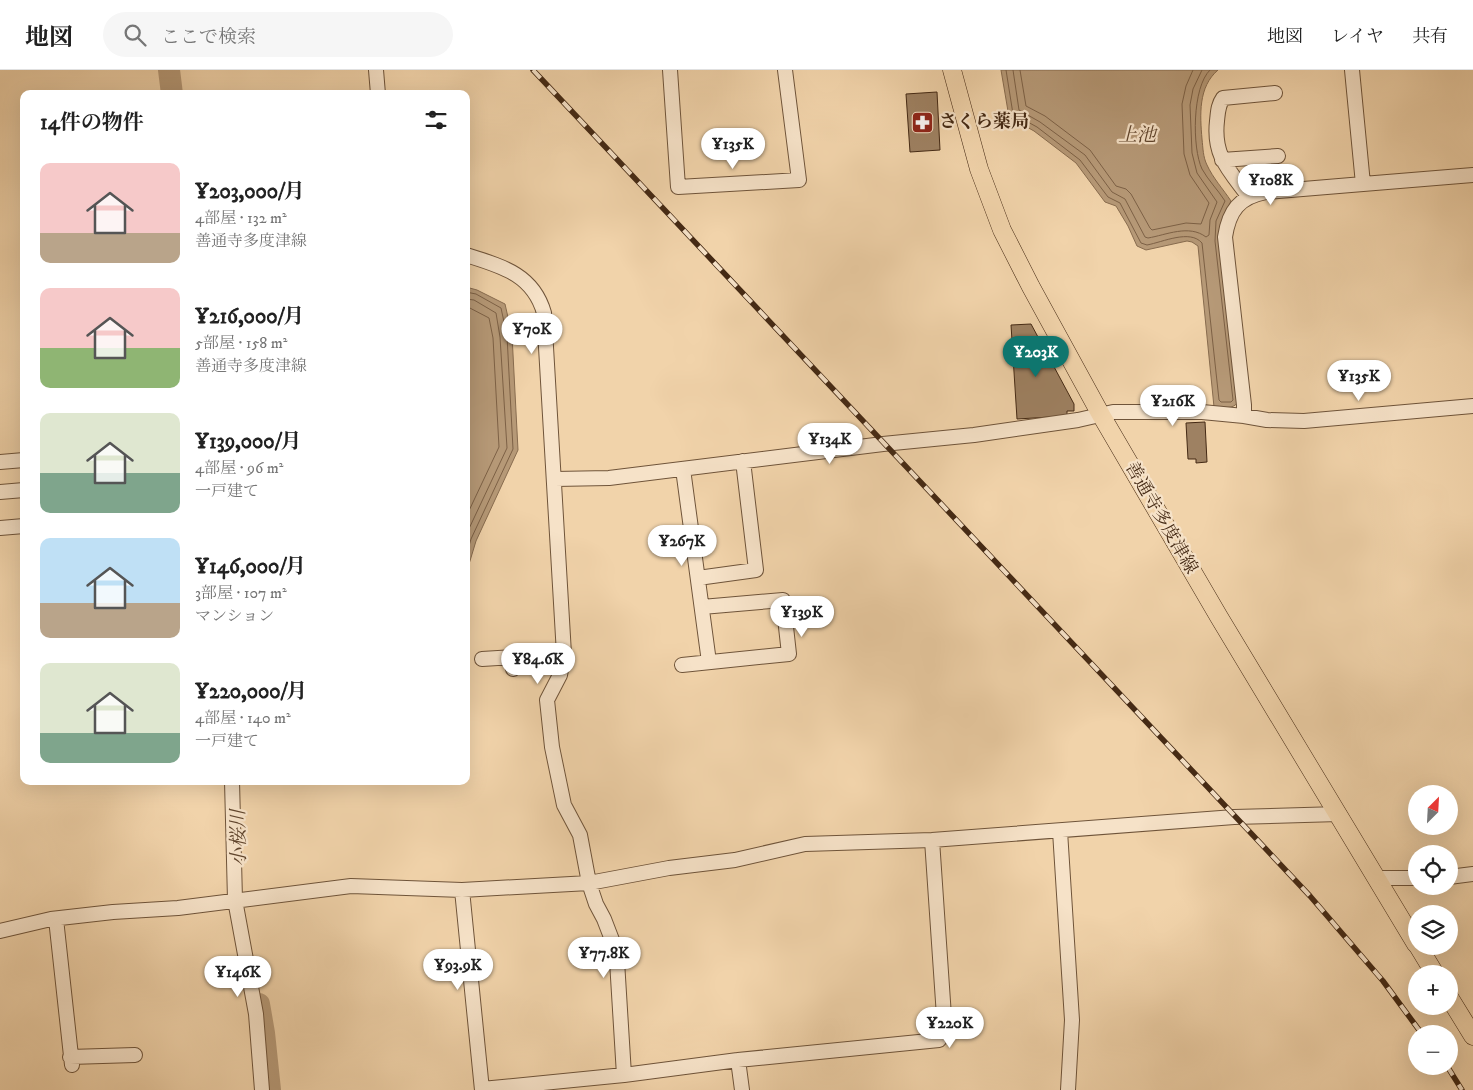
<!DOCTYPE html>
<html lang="ja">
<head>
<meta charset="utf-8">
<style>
	:root { --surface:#fff; --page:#f6f6f6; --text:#222; --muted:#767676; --line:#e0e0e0; --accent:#0f766e }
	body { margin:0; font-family:"IM FELL DW Pica","Noto Serif JP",serif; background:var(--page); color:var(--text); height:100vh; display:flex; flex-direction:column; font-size:19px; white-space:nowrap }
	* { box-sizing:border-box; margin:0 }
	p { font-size:16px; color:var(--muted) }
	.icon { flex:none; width:28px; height:28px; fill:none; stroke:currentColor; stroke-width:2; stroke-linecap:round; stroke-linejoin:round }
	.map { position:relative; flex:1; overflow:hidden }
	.drawer { position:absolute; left:20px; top:20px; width:450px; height:695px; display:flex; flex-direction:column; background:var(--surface); border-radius:10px; box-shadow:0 5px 20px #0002 }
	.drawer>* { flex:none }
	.needle { width:32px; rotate:24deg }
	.buttons { position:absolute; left:1408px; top:715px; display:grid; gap:10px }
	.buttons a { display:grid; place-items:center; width:50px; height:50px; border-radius:50%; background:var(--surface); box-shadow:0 5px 20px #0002; font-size:25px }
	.price { position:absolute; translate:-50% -42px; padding:0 11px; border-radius:18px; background:#fff; color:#222; font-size:16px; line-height:32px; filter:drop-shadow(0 1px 2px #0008) }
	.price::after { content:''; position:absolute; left:50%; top:30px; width:15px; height:11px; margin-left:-8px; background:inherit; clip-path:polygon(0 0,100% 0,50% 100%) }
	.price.selected { background:var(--accent); color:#fff }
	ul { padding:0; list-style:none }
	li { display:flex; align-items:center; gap:15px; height:125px; padding:0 20px }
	li span { display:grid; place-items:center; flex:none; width:140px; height:100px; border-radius:10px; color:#555 }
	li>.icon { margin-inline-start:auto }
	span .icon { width:60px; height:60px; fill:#fffc; stroke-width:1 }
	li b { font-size:21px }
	h2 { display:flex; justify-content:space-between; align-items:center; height:60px; padding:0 20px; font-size:21px }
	header { display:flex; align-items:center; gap:30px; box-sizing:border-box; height:70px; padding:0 25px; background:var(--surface); border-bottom:1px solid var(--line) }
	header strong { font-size:24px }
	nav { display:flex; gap:28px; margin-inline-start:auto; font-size:18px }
	.search { width:350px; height:45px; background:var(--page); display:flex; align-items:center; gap:12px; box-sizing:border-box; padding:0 18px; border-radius:28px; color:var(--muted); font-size:19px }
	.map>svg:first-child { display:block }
</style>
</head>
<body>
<header>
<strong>地図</strong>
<div class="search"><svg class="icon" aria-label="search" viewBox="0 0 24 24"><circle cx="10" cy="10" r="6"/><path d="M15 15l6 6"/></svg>ここで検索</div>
<nav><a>地図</a><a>レイヤ</a><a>共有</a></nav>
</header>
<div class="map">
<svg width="1473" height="1020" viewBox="0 0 1473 1020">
	<rect width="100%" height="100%" fill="#f1d3aa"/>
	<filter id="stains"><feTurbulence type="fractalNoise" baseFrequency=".004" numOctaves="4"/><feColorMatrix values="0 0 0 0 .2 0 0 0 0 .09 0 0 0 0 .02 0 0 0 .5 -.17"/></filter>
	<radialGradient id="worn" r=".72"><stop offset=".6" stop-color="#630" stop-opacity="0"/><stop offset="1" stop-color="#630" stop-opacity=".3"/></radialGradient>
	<path fill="#b69977" stroke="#886c4f" d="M1001,0H1218C1198,17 1200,45 1202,69C1203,78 1203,87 1207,95C1213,108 1223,119 1231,131L1221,153L1220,170L1238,332C1233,340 1223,337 1214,337L1198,176L1192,172L1187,171L1146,180L1137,176L1128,156L1116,136L1105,132L1076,93L1034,61L1009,47Z
		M466,217L477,220L505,234L512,265L518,380L476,471L466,504Z"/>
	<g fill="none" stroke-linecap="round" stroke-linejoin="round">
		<path stroke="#7d6146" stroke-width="1" d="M1006,0L1013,44L1037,57L1080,90L1108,127L1120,133L1141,173L1147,175C1163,172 1190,159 1202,173L1219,330L1221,332H1231L1233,330L1215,171L1216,151L1225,131C1218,120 1208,110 1202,99C1192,78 1192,17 1210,0
			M1013,0L1019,40L1040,52L1085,85L1112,122L1125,129L1145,167L1148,168C1166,165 1189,154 1206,167L1209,165L1210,150L1217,132L1197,103L1192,83L1190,35L1193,19L1202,0
			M1020,0L1026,36L1045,46L1090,80L1116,116L1126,119L1131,124L1150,158L1152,160L1186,153L1201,154L1209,133L1190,105L1184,84L1182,34L1186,16L1193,0
			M466,222L476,224L501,238L507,266L513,379L471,469L466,486
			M466,229L474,230L496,243L500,267L507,378L466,465
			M466,236L489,248L493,268L499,377L466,447"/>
		<path stroke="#b69977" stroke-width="22" d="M169,0L172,24
			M259,934L264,963L270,1020"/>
	</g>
	<path fill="#9e8162" stroke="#442914" d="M937,22L940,80L910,82L906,24Z
		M1031,254L1074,334V341H1067V346L1017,349L1011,255Z
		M1205,352L1207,392L1196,393V389H1188L1186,353Z"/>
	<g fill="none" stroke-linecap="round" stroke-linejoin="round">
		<defs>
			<path id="minor" d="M376,0L378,24
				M670,0L678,117L799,110L785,0
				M1222,90L1278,86
				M1363,114L1473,105
				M1249,127C1229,100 1213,86 1217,51C1218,42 1218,35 1223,28L1275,23
				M466,185C501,196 533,204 544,243L564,584L560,605L547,630L552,677L564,735L580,765L589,813L596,834L604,849L614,875L617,891L624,1005
				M1244,346V335L1225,167C1229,141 1239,127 1266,122L1363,114L1352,0
				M0,392L24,390
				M683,399L709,592
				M555,409L609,408L883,374L974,365L1078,350L1113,342H1202L1244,346L1267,350L1304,351L1473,336
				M0,422L24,420
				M0,458L24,456
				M698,508L756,500L743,391
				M512,587L513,599
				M482,589L564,584
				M682,595L789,584L783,530L702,537
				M232,711L235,830L256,944L262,1020
				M1060,761L1072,950L1068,1020
				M1449,807L1473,804
				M1376,808H1416
				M462,820L482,1020
				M56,849L72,995
				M0,861L51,849L113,842L178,838L351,816L462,820L589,813L669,798L735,790L805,774L932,770L1234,747L1339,744
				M70,987L135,985
				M738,990L742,1020
				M482,1019L624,1005L738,990L939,970L945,961L932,770"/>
			<path id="major" d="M952,0L979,99L1002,160L1031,217L1101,345L1219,547L1416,874
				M1418,876L1435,904
				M1449,927L1473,966"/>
		</defs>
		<use href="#minor" stroke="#6f543a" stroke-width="16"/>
		<use href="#major" stroke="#442914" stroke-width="19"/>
		<use href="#minor" stroke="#f6e2c8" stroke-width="14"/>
		<use href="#major" stroke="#f1d3aa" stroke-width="18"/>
		<defs>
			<path id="rail" d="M533,0L1310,826L1383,911L1422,964
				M1447,996L1462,1020"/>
		</defs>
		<use href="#rail" stroke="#442914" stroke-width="5.5"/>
		<use href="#rail" stroke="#f6e2c8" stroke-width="4" stroke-dasharray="11" stroke-linecap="butt"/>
	</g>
	<defs>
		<symbol id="pharmacy-square" viewBox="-11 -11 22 22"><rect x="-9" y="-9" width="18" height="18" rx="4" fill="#8f2418" stroke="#f6e2c8"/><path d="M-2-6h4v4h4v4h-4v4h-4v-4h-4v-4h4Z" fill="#fff"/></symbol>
	</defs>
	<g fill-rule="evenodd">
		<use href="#pharmacy-square" x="910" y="40" width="25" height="25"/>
	</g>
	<g text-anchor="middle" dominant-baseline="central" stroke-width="4.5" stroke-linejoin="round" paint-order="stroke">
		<g font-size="18" font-weight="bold" fill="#442914" stroke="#f6e2c8" text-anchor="start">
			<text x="939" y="52">さくら薬局</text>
		</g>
		<g font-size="18" fill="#442914" stroke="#f6e2c8">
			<text transform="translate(1161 448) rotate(60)">善通寺多度津線</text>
		</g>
		<g font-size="19" font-style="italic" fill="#60452d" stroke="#f6e2c8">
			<text x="1137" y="65">上池</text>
			<text transform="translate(239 768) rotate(-91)">小桜川</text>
		</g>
	</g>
	<rect width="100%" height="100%" filter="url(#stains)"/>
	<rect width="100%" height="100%" fill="url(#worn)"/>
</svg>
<div class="buttons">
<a><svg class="needle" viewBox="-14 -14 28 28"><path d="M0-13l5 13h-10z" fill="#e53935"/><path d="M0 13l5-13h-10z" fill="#767676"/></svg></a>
<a><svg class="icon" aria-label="locate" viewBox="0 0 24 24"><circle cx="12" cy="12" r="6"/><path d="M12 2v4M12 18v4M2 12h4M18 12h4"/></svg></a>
<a><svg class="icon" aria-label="layers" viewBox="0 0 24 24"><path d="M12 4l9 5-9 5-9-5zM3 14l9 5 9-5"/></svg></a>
<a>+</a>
<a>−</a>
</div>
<b class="price" style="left:733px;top:100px">¥135K</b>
<b class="price" style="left:1271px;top:136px">¥108K</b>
<b class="price" style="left:532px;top:285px">¥70K</b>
<b class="price selected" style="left:1036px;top:308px">¥203K</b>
<b class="price" style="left:1359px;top:332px">¥135K</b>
<b class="price" style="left:1173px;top:357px">¥216K</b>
<b class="price" style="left:830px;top:395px">¥134K</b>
<b class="price" style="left:682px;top:497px">¥267K</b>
<b class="price" style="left:802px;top:568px">¥139K</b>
<b class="price" style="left:538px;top:615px">¥84.6K</b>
<b class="price" style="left:604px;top:909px">¥77.8K</b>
<b class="price" style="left:458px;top:921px">¥93.9K</b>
<b class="price" style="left:238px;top:928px">¥146K</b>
<b class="price" style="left:950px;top:979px">¥220K</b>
<section class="drawer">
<h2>14件の物件<svg class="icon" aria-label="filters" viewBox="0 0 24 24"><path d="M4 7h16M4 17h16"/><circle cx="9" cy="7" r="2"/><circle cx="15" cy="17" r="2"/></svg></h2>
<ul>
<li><span style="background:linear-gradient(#f6c9c9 70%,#b9a48a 0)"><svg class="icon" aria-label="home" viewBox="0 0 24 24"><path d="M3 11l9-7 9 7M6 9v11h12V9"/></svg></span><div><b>¥203,000/月</b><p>4部屋 · 132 m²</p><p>善通寺多度津線</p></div></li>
<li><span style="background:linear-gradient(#f6c9c9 60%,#8fb573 0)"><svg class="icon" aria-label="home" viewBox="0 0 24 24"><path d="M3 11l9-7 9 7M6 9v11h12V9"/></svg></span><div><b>¥216,000/月</b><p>5部屋 · 158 m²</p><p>善通寺多度津線</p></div></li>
<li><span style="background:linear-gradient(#dfe7d0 60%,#7fa58c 0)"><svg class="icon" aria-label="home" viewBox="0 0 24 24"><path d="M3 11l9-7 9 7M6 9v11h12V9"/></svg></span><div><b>¥139,000/月</b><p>4部屋 · 96 m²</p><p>一戸建て</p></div></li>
<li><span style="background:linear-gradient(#bfe0f5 65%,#b9a48a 0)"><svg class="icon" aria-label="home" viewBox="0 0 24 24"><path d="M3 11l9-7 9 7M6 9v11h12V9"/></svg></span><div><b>¥146,000/月</b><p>3部屋 · 107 m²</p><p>マンション</p></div></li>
<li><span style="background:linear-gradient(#dfe7d0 70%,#7fa58c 0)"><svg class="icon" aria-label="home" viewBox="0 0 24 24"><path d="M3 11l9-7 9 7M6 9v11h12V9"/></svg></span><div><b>¥220,000/月</b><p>4部屋 · 140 m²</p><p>一戸建て</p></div></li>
</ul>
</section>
</div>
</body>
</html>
